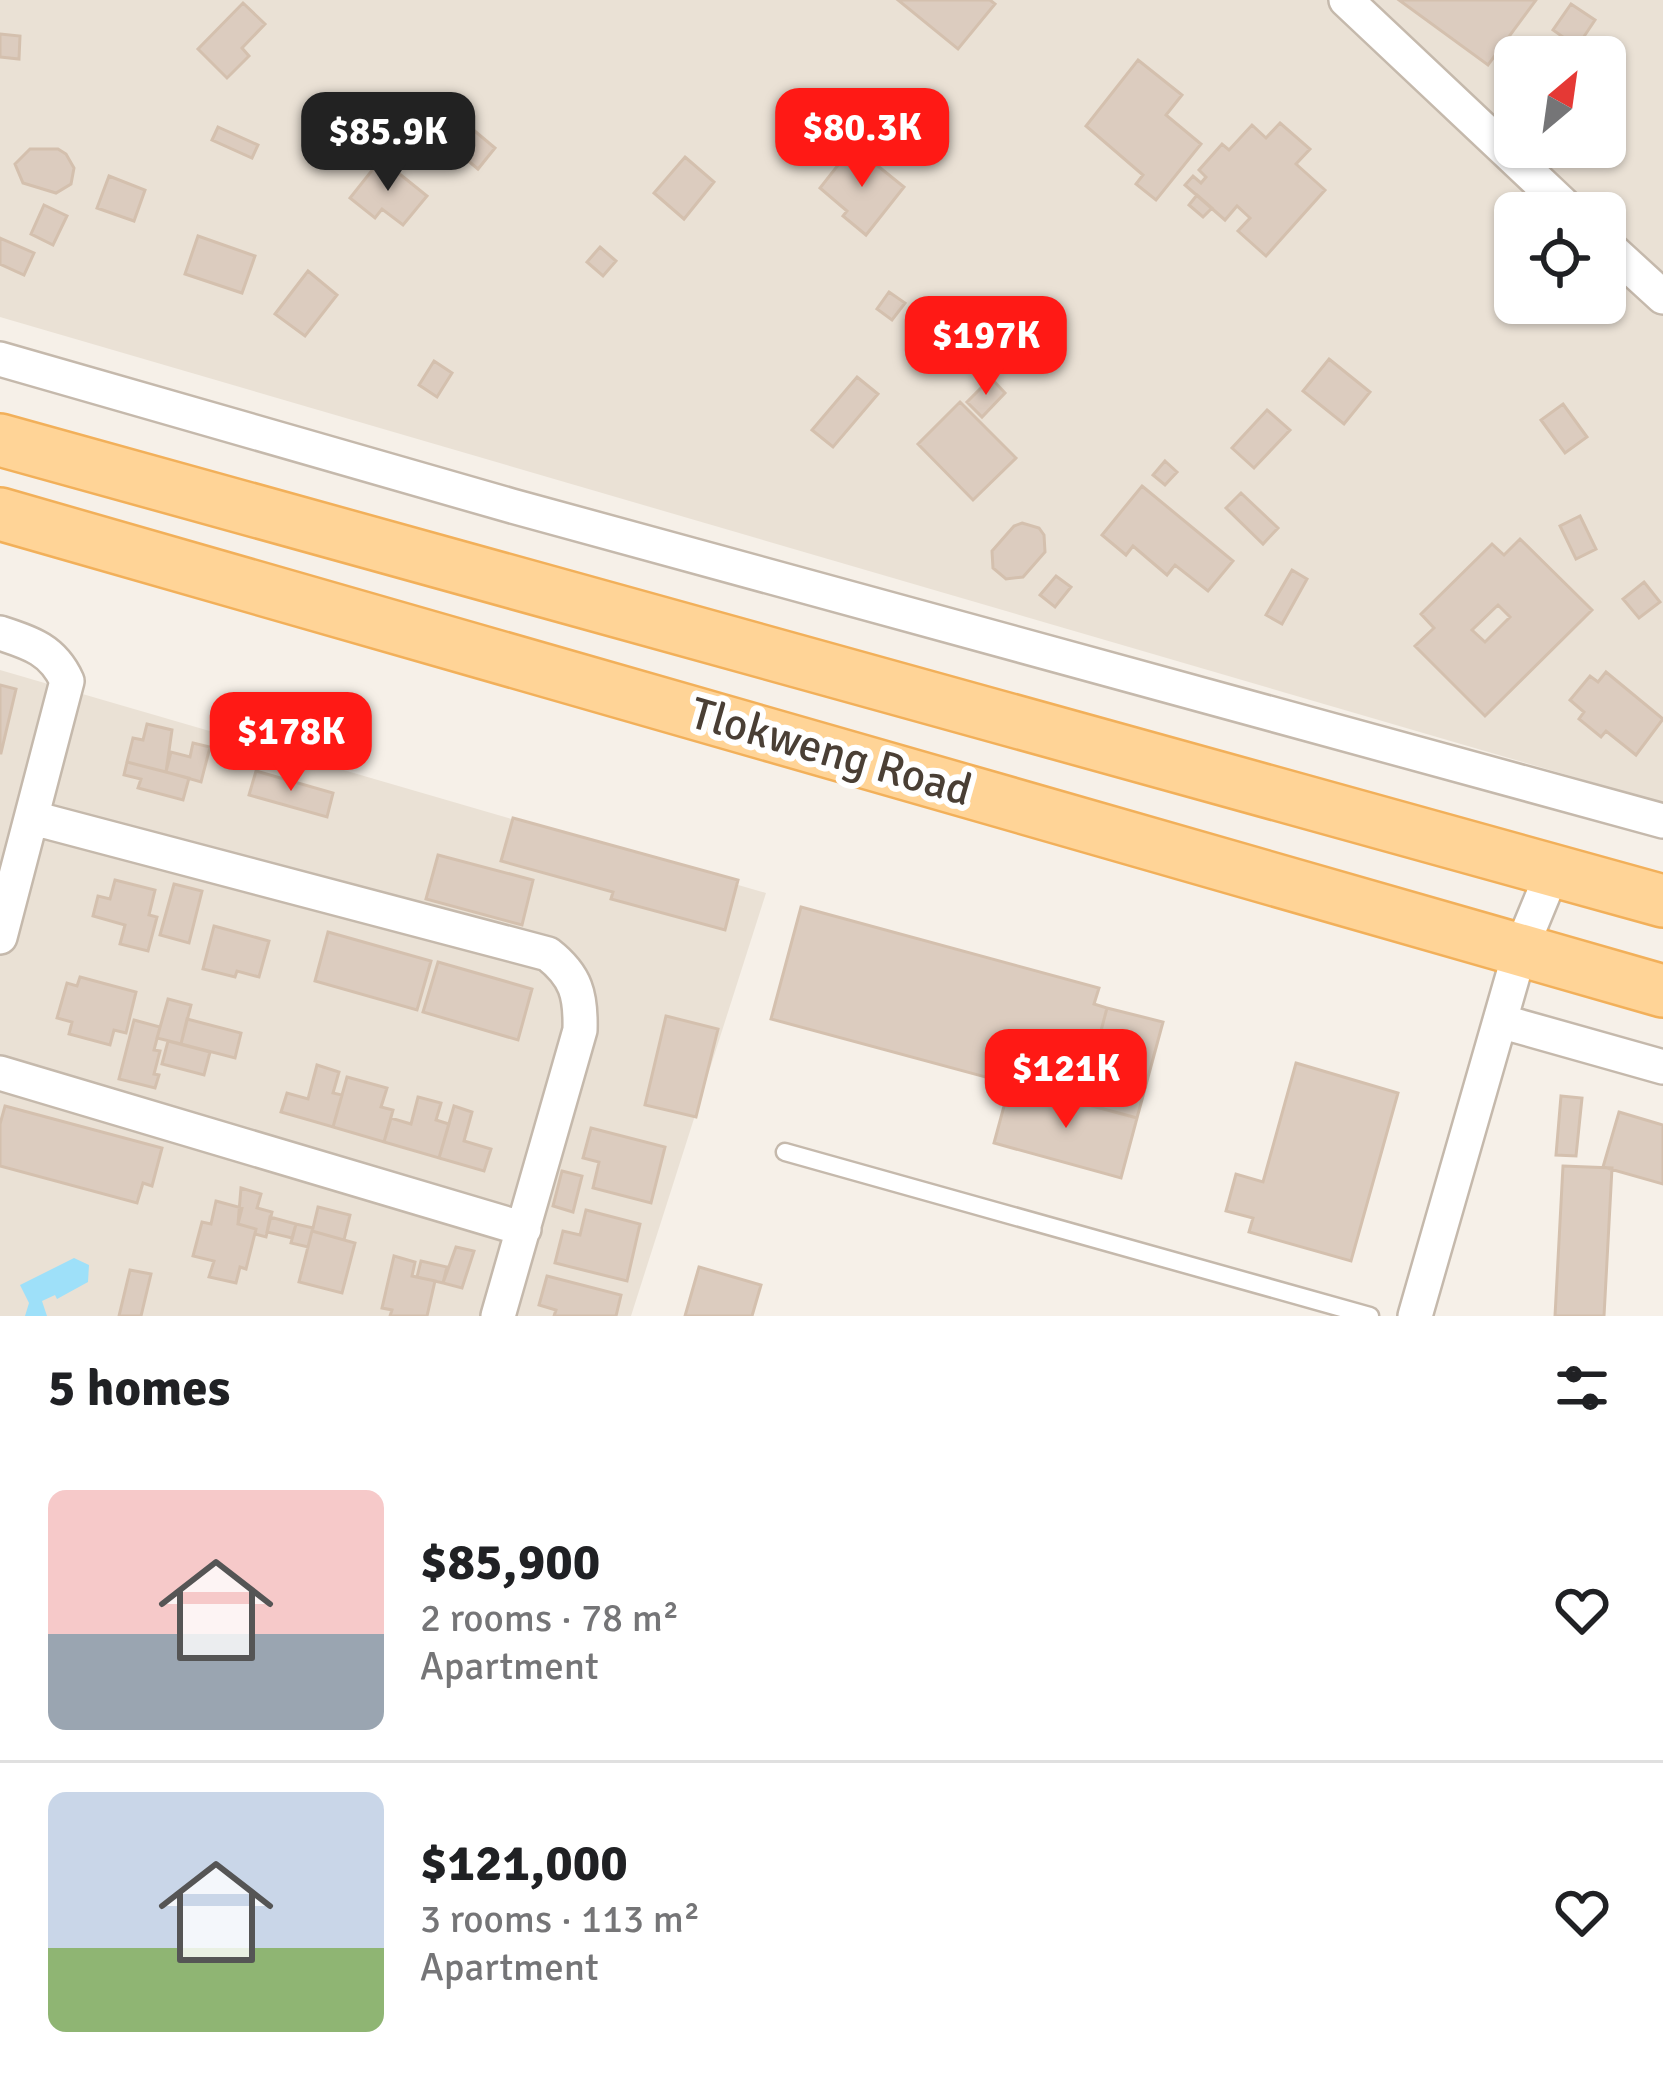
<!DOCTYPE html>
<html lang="en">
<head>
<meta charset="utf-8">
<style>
	:root { --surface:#fff; --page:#f6f6f6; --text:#202124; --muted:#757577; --line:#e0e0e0; --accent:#ff1915 }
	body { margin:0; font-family:Signika,sans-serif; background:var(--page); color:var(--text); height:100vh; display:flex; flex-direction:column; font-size:45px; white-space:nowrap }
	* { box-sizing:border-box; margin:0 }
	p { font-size:39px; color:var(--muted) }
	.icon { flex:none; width:66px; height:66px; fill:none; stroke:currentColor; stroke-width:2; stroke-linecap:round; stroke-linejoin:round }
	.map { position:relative; height:1316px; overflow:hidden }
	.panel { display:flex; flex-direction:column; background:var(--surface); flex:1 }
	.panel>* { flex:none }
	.needle { width:78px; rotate:29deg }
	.controls { position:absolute; left:1494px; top:36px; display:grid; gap:24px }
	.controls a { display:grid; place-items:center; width:132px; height:132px; border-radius:18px; background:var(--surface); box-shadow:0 3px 9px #0004; font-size:60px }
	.price { position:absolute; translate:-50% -102px; padding:0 27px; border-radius:24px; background:var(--accent); color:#fff; font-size:39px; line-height:78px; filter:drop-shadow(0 3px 6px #0008) }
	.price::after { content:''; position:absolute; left:50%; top:72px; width:36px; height:27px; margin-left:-18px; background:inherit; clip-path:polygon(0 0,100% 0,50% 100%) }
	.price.active { background:#222; color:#fff }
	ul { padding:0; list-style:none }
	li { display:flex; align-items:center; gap:36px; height:300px; padding:0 48px }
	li+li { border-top:3px solid var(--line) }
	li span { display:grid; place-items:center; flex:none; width:336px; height:240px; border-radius:18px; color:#555 }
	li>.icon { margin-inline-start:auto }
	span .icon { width:144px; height:144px; fill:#fffc; stroke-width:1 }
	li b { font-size:51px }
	h2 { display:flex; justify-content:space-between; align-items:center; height:144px; padding:0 48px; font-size:51px }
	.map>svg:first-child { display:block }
</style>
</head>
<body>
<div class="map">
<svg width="1663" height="1316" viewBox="0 0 1663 1316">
	<rect width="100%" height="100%" fill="#f6f0e8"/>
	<path fill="#eae1d5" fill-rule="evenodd" d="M0,0H1663V803L0,317ZM1515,57H1605V147H1515ZM1515,213H1605V303H1515Z
		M0,670L766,893L631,1316H0Z"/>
	<path fill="#9ee0f9" d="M74,1258L89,1265L88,1282L57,1299L55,1295L42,1301L47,1316H25L29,1303L20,1285Z"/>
	<path fill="#dcccbf" stroke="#d4c0ae" stroke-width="3" fill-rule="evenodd" d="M898,0H990L995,4L958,49Z
		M1399,0H1536L1488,65Z
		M243,3L265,24L242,48L249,56L227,78L198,49Z
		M1571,4L1595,20L1577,47L1553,30Z
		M0,34L20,36L19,59L0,57Z
		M1138,60L1182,95L1166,115L1201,144L1156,200L1136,184L1143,175L1086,126Z
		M433,96L495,148L478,169L436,134L418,157L397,139Z
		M1280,123L1310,149L1296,164L1325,190L1266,256L1238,231L1250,218L1237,206L1225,220L1185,185L1193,176L1201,183L1206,177L1199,170L1222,144L1229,150L1252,125L1266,138Z
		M218,127L258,145L252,158L212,140Z
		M853,146L904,187L866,235L843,216L847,211L820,188Z
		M30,149H58L66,154L74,168L71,184L56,193L23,183L15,164Z
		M685,157L714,182L684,219L654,193Z
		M381,159L427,196L403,225L382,209L375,218L350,198Z
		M109,176L145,190L134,221L97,208Z
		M1197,195L1212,208L1203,217L1189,205Z
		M44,205L67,216L53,245L31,234Z
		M198,236L255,256L242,293L185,274Z
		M0,238L34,253L24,275L0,264Z
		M600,247L616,261L603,276L587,262Z
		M308,271L337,295L305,336L275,314Z
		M889,292L905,303L892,320L877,309Z
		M1329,359L1370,392L1344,424L1303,391Z
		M434,361L452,373L437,397L419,385Z
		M857,377L878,394L833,447L812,430Z
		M991,378L1005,393L982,417L967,402Z
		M960,402L1016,458L973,500L918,444Z
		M1563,404L1587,437L1565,453L1541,420Z
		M1267,410L1290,430L1254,468L1232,448Z
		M1165,461L1177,472L1165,485L1153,475Z
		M1142,486L1233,561L1208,591L1175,565L1167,575L1133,546L1126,555L1102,535Z
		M1241,493L1278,528L1263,544L1226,508Z
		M1580,516L1596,549L1576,559L1560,526Z
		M1022,523L1039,528L1044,535L1045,552L1023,577L1006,579L993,568L992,551L1014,526Z
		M1520,539L1592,610L1485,716L1415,646L1434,628L1421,614L1492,544L1504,555ZM1498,605L1510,617L1485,642L1472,630Z
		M1292,570L1307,579L1282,624L1266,615Z
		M1056,576L1071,587L1055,607L1040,595Z
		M1644,582L1660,602L1639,618L1623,599Z
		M1606,672L1663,719L1636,755L1606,731L1601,737L1579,719L1584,712L1570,700L1590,676L1598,682Z
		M0,685L16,689L1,753H0Z
		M147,724L172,730L166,772L127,762L133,738L143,740Z
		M193,743L210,747L201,782L166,772L171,752L190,757Z
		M127,762L189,778L183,800L138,788L141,779L124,775Z
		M256,771L333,793L327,817L249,795Z
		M513,818L738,880L725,930L611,899L613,892L501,861Z
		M438,855L533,880L522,925L426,899Z
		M115,880L155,890L149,915L157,917L148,951L120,944L125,925L93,916L98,896L110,899Z
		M174,884L202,891L189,943L160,935Z
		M801,907L1099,988L1094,1004L1107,1008L1082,1103L771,1019Z
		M214,926L269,941L259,977L237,971L235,977L203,969Z
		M328,932L431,961L417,1010L315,981Z
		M438,962L532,989L518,1040L423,1012Z
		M80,977L136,992L126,1033L114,1030L110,1045L69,1034L72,1022L57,1018L67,983L77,986Z
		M168,999L191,1005L181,1044L157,1038Z
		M1107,1008L1163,1022L1137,1118L1082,1103Z
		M666,1016L718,1029L696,1117L645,1105Z
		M187,1019L241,1033L235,1058L181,1044Z
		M134,1020L160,1027L154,1050L160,1051L154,1074L159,1075L155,1088L119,1079Z
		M168,1041L210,1052L204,1075L162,1064Z
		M1296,1063L1398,1093L1351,1261L1249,1232L1253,1218L1226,1211L1236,1174L1263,1182Z
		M317,1065L339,1072L333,1093L342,1095L333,1127L281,1112L287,1093L308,1099Z
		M347,1077L387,1088L381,1107L393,1110L384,1142L333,1127Z
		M1010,1084L1137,1118L1121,1178L994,1143Z
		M1561,1096L1582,1098L1576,1156L1556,1155Z
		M418,1097L441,1103L436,1120L449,1124L439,1158L384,1142L391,1118L411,1124Z
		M5,1106L162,1148L152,1186L143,1183L137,1203L0,1166V1124Z
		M454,1106L472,1112L464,1141L491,1149L484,1171L439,1158Z
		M1619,1112L1663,1125V1184L1603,1167Z
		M591,1128L665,1147L651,1203L593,1188L599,1162L583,1158Z
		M1563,1166L1612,1168L1604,1316H1555Z
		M562,1171L582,1176L573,1212L553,1206Z
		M241,1188L261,1194L257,1208L272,1212L266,1237L255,1234L256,1229L238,1224Z
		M216,1201L242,1208L238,1224L256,1229L246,1269L240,1267L236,1283L209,1277L214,1261L193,1256L202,1222L211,1224Z
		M318,1207L350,1215L344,1240L312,1231L308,1247L291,1243L296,1224L313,1228Z
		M586,1210L640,1224L627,1281L555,1263L563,1231L580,1235Z
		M270,1217L296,1224L292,1238L267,1232Z
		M312,1231L355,1243L342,1293L299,1282Z
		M456,1247L474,1251L462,1288L443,1283Z
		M394,1256L415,1262L412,1276L435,1281L427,1316H390L392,1310L382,1308Z
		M421,1261L447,1267L443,1283L417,1277Z
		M699,1267L761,1285L752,1316H685Z
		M130,1270L151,1274L141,1316H119Z
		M547,1276L621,1295L616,1316H554L556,1310L539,1305Z"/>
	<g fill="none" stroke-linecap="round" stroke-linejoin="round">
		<defs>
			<path id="lane" d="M785,1152L1370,1316"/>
			<path id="street" d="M1346,0L1572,213
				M1605,244L1663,297
				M0,359L512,506L1663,821
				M0,633C31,643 53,650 67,681L0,937
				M33,818L548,954C576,976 581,995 580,1030L498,1316
				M1500,1021L1663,1067
				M0,1073L524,1229
				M1415,1316L1520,951L1553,871"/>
			<path id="primary" d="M0,440L1663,901
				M0,514L1663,991"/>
		</defs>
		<use href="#lane" stroke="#c5b9ac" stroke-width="21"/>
		<use href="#street" stroke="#c5b9ac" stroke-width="38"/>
		<use href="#primary" stroke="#f2b05a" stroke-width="56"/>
		<use href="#lane" stroke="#fff" stroke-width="16"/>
		<use href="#street" stroke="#fff" stroke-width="33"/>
		<use href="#primary" stroke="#ffd497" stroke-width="51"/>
	</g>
	<g text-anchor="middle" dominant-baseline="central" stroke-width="12" stroke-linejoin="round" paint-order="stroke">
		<g font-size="45" fill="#4a3f35" stroke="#fff">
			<text transform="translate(831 752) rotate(16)">Tlokweng Road</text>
		</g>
	</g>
</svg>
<div class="controls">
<a><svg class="needle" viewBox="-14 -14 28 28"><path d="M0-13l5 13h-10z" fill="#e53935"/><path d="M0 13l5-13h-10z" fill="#757577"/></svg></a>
<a><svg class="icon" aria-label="locate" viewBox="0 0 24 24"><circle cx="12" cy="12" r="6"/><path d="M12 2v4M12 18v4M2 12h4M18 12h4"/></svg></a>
</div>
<b class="price" style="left:862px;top:190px">$80.3K</b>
<b class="price active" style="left:388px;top:194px">$85.9K</b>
<b class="price" style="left:986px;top:398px">$197K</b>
<b class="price" style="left:291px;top:794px">$178K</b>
<b class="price" style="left:1066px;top:1131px">$121K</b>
</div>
<section class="panel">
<h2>5 homes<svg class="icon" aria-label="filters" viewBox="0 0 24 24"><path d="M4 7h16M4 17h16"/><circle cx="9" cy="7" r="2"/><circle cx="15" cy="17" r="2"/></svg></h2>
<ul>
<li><span style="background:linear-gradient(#f6c9c9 60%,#9aa5b1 0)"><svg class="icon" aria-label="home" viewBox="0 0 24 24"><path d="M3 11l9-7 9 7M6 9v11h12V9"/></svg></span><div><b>$85,900</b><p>2 rooms · 78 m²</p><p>Apartment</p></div><svg class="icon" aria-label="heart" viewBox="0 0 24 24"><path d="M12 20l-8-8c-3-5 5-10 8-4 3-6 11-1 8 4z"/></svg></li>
<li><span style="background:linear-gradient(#c9d6e8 65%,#8fb573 0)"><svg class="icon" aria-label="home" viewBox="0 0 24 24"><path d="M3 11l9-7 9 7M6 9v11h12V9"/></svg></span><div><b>$121,000</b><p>3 rooms · 113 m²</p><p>Apartment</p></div><svg class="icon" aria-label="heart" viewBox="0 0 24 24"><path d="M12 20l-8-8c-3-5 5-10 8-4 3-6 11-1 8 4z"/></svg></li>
</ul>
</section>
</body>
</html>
